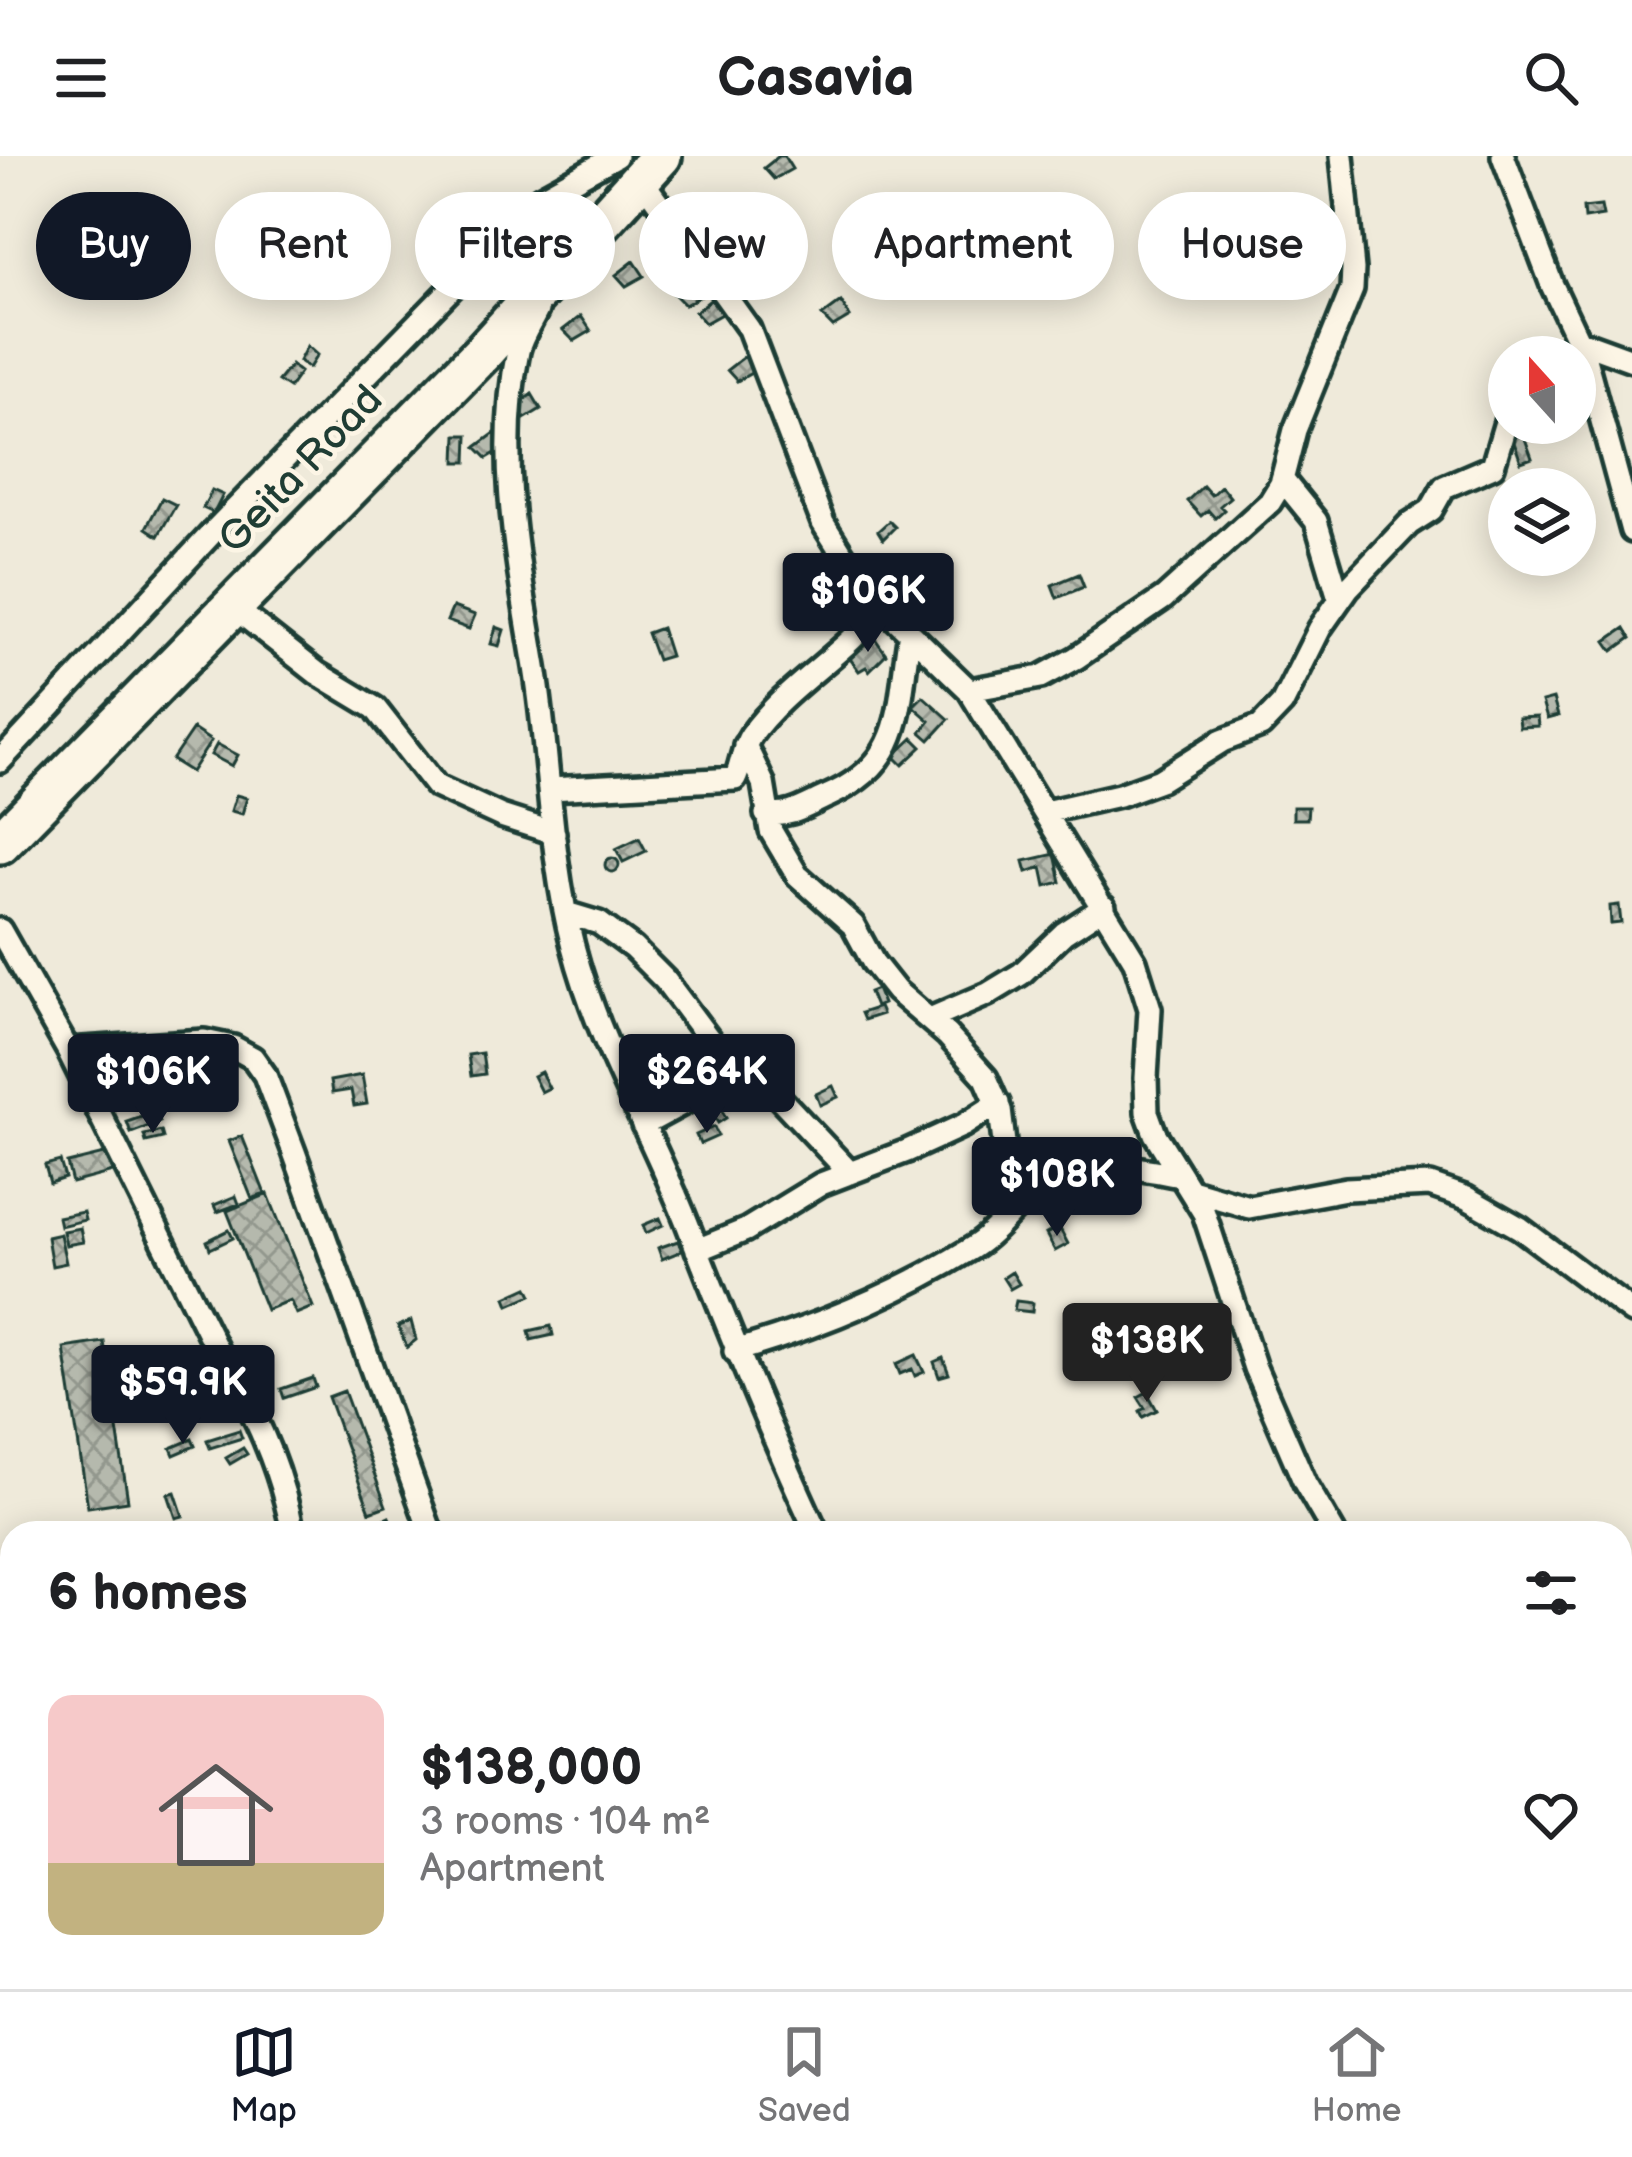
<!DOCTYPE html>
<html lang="en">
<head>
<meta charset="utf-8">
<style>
	:root { --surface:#fff; --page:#f2f2f2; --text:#202124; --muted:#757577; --line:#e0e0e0; --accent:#111827 }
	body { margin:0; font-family:"Balsamiq Sans",sans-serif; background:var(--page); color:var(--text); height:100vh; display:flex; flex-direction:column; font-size:45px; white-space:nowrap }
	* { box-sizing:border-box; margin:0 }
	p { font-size:39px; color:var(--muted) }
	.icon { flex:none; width:66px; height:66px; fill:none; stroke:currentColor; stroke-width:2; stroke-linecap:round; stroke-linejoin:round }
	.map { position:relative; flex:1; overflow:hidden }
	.drawer { position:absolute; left:0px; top:1365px; width:1632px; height:468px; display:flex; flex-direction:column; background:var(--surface); border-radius:36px 36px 0 0; box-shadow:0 6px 30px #0003 }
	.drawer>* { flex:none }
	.top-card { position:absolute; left:36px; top:36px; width:1560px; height:108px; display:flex; gap:24px }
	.needle { width:78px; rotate:339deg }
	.tools { position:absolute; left:1488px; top:180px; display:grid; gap:24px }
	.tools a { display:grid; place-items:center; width:108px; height:108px; border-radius:50%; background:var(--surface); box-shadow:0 6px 30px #0003; font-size:60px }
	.price { position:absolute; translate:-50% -102px; padding:0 27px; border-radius:12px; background:var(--accent); color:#fff; font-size:39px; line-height:78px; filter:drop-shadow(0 3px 6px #0008) }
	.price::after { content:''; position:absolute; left:50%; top:72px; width:36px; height:27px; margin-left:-18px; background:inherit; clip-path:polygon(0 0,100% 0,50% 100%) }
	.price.current { background:#222; color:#fff }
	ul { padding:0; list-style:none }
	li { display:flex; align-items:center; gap:36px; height:300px; padding:0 48px }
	li span { display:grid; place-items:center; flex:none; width:336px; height:240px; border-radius:24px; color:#555 }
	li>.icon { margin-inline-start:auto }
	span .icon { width:144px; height:144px; fill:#fffc; stroke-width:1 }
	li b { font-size:51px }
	h2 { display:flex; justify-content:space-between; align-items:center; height:144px; padding:0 48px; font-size:51px }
	.tag { padding:0 42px; border-radius:54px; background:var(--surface); box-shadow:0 6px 30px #0003; font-size:42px; line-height:108px }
	.tag.current { background:var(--accent); color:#fff }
	header { display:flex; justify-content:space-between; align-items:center; height:156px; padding:0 48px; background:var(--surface); font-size:54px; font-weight:600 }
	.tabs { display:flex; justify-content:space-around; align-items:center; height:168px; border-top:3px solid var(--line); background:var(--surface); font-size:33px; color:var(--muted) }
	.tabs a { display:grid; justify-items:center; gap:6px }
	.tabs .current { color:var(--accent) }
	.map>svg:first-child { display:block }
</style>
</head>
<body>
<header><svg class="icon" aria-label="menu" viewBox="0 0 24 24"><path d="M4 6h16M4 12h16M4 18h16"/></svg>Casavia<svg class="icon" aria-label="search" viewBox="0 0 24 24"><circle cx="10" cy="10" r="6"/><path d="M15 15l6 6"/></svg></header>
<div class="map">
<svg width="1632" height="1833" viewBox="0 0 1632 1833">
	<defs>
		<pattern id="building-cross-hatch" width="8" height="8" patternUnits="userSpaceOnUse" patternTransform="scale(3)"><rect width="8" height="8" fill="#b5b9ad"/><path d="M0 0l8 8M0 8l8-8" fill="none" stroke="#93988e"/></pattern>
	</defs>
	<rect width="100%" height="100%" fill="#efeada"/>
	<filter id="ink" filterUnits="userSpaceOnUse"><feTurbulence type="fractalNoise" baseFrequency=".00833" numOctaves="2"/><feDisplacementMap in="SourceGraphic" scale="24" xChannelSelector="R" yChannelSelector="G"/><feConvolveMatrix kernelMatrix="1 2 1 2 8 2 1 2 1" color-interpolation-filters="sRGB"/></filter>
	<g filter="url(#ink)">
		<path fill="url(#building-cross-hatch)" stroke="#1f3d34" stroke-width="3" d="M779,0H784L792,13L774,23L764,12Z
			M1601,50L1603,60L1584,63L1583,52Z
			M634,105L644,120L626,130L616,119Z
			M692,124L702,139L685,149L674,138Z
			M713,142L723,157L705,167L695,156Z
			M841,146L850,161L833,171L822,160Z
			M581,160L591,175L574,185L563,174Z
			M307,190L317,199L309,212L299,205Z
			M745,200L755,215L737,225L727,214Z
			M291,209L300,216L289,232L278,225Z
			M532,238L541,253L524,263L513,252Z
			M495,277L504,292L487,302L476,291Z
			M1523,277L1532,302L1521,306L1512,281Z
			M457,279H468L467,306H456Z
			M1203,330L1211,339L1221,330L1230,341L1220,350L1224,354L1215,362L1208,354L1201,360L1187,345Z
			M212,334L223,339L214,357L203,352Z
			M162,342L176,349L158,380L146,372Z
			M889,365L895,371L883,383L878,375Z
			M1079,418L1084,431L1057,442L1052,429Z
			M453,451L475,459L469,473L447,465Z
			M496,471L504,474L499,490L491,488Z
			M661,472L670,500L657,504L647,477Z
			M1625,472L1631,482L1613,495L1606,485Z
			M874,481L886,498L869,515L866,511L859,515L848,500Z
			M923,540L949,563L930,584L921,576L930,565L913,550Z
			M1553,543L1558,560L1547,563L1542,546Z
			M1537,561L1538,570L1519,571L1518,562Z
			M193,573L211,585L191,616L172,604Z
			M913,582L922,591L903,609L894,600Z
			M217,588L238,599L232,610L211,599Z
			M236,639L247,642L242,658L231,655Z
			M1293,651H1308L1307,663H1293Z
			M639,682L646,695L623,706L616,693Z
			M1055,698L1061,726L1046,730L1042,711L1027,716L1024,705Z
			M605 709a7 7 0 1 1 14 0a7 7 0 1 1-14 0Z
			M1619,749L1621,767L1611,768L1610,750Z
			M877,833L883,848L875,851L869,836Z
			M879,851L882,858L864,864L861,857Z
			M482,897L485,918L471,920L468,899Z
			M541,916L549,932L541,936L533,920Z
			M362,919L367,948L354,950L351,934L332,937L330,925Z
			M833,930L838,941L820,949L816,938Z
			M714,940L726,962L718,967L705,945Z
			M156,956L160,966L131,977L127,966Z
			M714,971L718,980L700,988L696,979Z
			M161,975L163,982L146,986L144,979Z
			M242,980L265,1038L252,1043L229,985Z
			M108,997L113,1016L72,1027L67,1007Z
			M60,1005L65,1022L50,1027L45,1009Z
			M1050,1033L1057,1041L1041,1053L1034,1045Z
			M268,1038L313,1151L296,1158L290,1144L266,1154L227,1055Z
			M236,1040L239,1048L217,1056L214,1049Z
			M83,1056L85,1064L60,1070L58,1061Z
			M660,1062L663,1069L646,1077L643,1069Z
			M1059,1071L1068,1088L1055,1095L1046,1078Z
			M80,1072L83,1086L66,1089L63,1075Z
			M229,1074L233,1082L210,1093L207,1085Z
			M60,1078L66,1107L52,1110L47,1081Z
			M678,1085L682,1095L662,1103L658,1092Z
			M1012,1116L1019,1128L1010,1133L1003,1122Z
			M528,1131L532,1139L509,1149L506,1141Z
			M1016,1145L1033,1147L1032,1156L1014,1154Z
			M411,1165L416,1184L407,1191L398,1170Z
			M551,1170L553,1179L531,1184L529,1175Z
			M104,1186L128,1345L88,1351L64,1192Z
			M916,1199L924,1216L915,1220L912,1213L900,1218L896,1208Z
			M193,1201L199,1218L188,1222L182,1205Z
			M943,1202L949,1218L939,1221L934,1206Z
			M313,1222L316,1231L284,1242L281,1233Z
			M344,1235L386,1350L370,1356L328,1241Z
			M1147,1236L1157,1254L1143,1261L1140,1255L1145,1252L1138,1241Z
			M239,1274L242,1282L210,1292L207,1284Z
			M192,1283L195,1290L174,1299L171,1292Z
			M243,1292L247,1298L230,1308L226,1302Z
			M175,1336L183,1360L176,1362L168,1338Z
			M389,1361L396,1377H380L376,1367Z
			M335,1821H369L374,1833H340Z"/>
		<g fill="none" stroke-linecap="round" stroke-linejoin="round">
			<defs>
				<path id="street" d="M1503,0L1552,129L1583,195L1632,375
					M642,24L749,173L823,367L855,418L882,450L969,534L1135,805L1150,853L1146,922L1147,956L1155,978L1204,1057L1255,1212L1305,1327L1334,1377
					M537,154C531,167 521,181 518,195C496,299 518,408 535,511C550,603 549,698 573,790C598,887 650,974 687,1067C728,1173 769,1274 817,1377
					M1577,184L1632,204
					M1282,323L1316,365L1339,442
					M239,446L237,454L317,517L375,552L436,630L501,660L554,677
					M969,534L1041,521L1076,502L1164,442L1270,346L1281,328L1295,274L1352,133L1353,113L1342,0
					M745,589L763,627L771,675L797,719L853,769L873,806L896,835L947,879L986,922L1000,954L1005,995L1024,1046
					M0,605L212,377L540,42L616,0
					M550,633L735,623C742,609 742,592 751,579C787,529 845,499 882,450
					M1045,656L1119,639L1160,624L1222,585L1261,570L1282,548L1320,472L1348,432L1409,368L1431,354L1444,331L1493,310L1509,256
					M766,658C790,662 807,649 828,640C907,605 897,552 910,476
					M566,757L599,767L633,792L665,824L715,891L770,932L850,1017
					M0,774L68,894L218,1196C253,1250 281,1313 293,1377
					M930,863L988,838L1021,818L1064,777L1104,751
					M68,894L204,885L233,891L253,902L265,919L294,996L431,1377
					M643,969L691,943L756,919
					M1191,1034L1249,1051L1346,1033L1430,1029L1467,1042L1520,1072L1632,1156
					M697,1094L746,1074L821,1028L907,995L964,969L998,947
					M735,1195C817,1171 899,1137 972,1092C1008,1070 1029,1024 1071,1013C1106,1004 1146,1014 1181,1020
					M423,1821L428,1833
					M959,1821L960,1833
					M1512,1821L1516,1833"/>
				<path id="highway" d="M0,687L484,195L661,0"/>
			</defs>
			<use href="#street" stroke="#1f3d34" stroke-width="30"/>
			<use href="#highway" stroke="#1f3d34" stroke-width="48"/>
			<use href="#street" stroke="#fcf5e5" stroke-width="21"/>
			<use href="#highway" stroke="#fcf5e5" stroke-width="39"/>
		</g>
	</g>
	<g text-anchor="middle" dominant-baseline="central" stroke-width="9" stroke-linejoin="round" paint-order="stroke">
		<g font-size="42" fill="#1f3d34" stroke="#fcf5e5">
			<text transform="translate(301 314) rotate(-46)">Geita Road</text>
		</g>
	</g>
</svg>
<div class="tools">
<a><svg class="needle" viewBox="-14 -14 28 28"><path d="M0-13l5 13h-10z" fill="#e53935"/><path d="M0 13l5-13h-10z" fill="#757577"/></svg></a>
<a><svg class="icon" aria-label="layers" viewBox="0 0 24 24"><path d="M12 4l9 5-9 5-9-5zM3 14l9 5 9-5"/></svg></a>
</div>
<b class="price" style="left:868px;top:499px">$106K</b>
<b class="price" style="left:153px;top:980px">$106K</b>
<b class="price" style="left:707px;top:980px">$264K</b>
<b class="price" style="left:1057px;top:1083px">$108K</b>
<b class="price current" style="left:1147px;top:1249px">$138K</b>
<b class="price" style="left:183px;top:1291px">$59.9K</b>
<div class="top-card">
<a class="tag current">Buy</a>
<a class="tag">Rent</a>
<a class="tag">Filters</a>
<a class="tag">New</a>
<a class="tag">Apartment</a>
<a class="tag">House</a>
</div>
<section class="drawer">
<h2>6 homes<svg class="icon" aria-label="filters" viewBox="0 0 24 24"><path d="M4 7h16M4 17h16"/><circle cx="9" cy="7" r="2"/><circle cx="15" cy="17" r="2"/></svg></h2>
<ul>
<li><span style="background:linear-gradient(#f6c9c9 70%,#c2b280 0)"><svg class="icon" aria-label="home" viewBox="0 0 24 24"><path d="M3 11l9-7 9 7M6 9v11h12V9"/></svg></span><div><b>$138,000</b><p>3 rooms · 104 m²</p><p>Apartment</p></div><svg class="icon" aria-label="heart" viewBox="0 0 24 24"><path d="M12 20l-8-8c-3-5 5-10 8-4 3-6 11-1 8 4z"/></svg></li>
</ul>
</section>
</div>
<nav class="tabs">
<a class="current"><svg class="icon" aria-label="map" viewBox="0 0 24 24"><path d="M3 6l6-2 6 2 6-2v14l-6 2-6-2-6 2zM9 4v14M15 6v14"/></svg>Map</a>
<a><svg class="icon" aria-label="saved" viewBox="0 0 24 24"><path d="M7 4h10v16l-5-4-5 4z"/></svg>Saved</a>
<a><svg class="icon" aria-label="home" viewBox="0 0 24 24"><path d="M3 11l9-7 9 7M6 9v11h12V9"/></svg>Home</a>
</nav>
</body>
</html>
